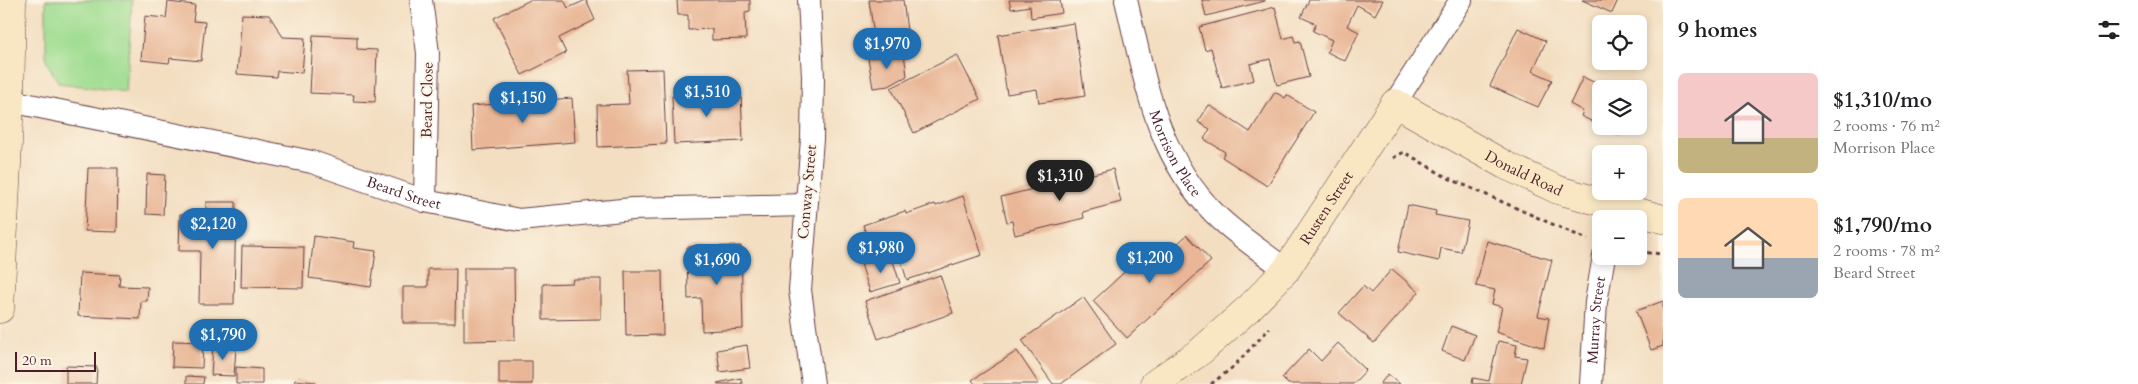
<!DOCTYPE html>
<html lang="en">
<head>
<meta charset="utf-8">
<style>
	:root { --surface:#fff; --page:#f2f2f2; --text:#202124; --muted:#757577; --accent:#1f6fb2 }
	body { margin:0; font-family:Cardo,serif; background:var(--page); color:var(--text); height:100vh; display:flex; flex-direction:column; font-size:19px; white-space:nowrap }
	* { box-sizing:border-box; margin:0 }
	p { font-size:16px; color:var(--muted) }
	.icon { flex:none; width:28px; height:28px; fill:none; stroke:currentColor; stroke-width:2; stroke-linecap:round; stroke-linejoin:round }
	.map { position:relative; flex:1; overflow:hidden }
	.side { display:flex; flex-direction:column; background:var(--surface); width:475px }
	.side>* { flex:none }
	.controls { position:absolute; left:1592px; top:15px; display:grid; gap:10px }
	.controls a { display:grid; place-items:center; width:55px; height:55px; border-radius:8px; background:var(--surface); box-shadow:0 2px 8px #0003; font-size:25px }
	.scale { position:absolute; left:15px; bottom:12px; width:81px; box-sizing:border-box; padding-left:5px; border:2px solid #4a1f2b; border-top:0; font-size:14px; line-height:18px; white-space:nowrap; color:#4a1f2b; -webkit-text-stroke:4px #fcf5e5; paint-order:stroke }
	.price { position:absolute; translate:-50% -42px; padding:0 11px; border-radius:18px; background:var(--accent); color:#fff; font-size:16px; line-height:32px; filter:drop-shadow(0 1px 2px #0008) }
	.price::after { content:''; position:absolute; left:50%; top:30px; width:15px; height:11px; margin-left:-8px; background:inherit; clip-path:polygon(0 0,100% 0,50% 100%) }
	.price.current { background:#222; color:#fff }
	ul { padding:0; list-style:none }
	li { display:flex; align-items:center; gap:15px; height:125px; padding:0 15px }
	li span { display:grid; place-items:center; flex:none; width:140px; height:100px; border-radius:8px; color:#555 }
	li>.icon { margin-inline-start:auto }
	span .icon { width:60px; height:60px; fill:#fffc; stroke-width:1 }
	li b { font-size:21px }
	h2 { display:flex; justify-content:space-between; align-items:center; height:60px; padding:0 15px; font-size:21px }
	main { display:flex; flex:1; min-height:0 }
	.map>svg:first-child { display:block }
</style>
</head>
<body>
<main>
<div class="map">
<svg width="1663" height="384" viewBox="0 0 1663 384">
	<rect width="100%" height="100%" fill="#fcf5e5"/>
	<filter id="ink" filterUnits="userSpaceOnUse"><feTurbulence type="fractalNoise" baseFrequency=".02" numOctaves="2"/><feDisplacementMap in="SourceGraphic" scale="10" xChannelSelector="R" yChannelSelector="G"/><feConvolveMatrix kernelMatrix="1 2 1 2 8 2 1 2 1" color-interpolation-filters="sRGB"/></filter>
	<filter id="wash" filterUnits="userSpaceOnUse"><feTurbulence type="fractalNoise" baseFrequency=".0096" numOctaves="4" result="noise"/><feDisplacementMap in="SourceGraphic" scale="20" xChannelSelector="R" yChannelSelector="G"/><feGaussianBlur stdDeviation="1.12" result="paint"/><feColorMatrix in="noise" values="0 0 0 0 0 0 0 0 0 0 0 0 0 0 0 0 0 1.4 0 .05"/><feComposite in="paint" operator="in"/></filter>
	<g filter="url(#wash)">
		<rect width="100%" height="100%" fill="#f3dec1"/>
		<path fill="#a0dd92" stroke="#757e5e" d="M46,0H132L126,92L59,83L46,61Z"/>
		<g id="blocks">
			<path fill="#e9b797" d="M530,0H564L568,8L586,0L595,20L559,38L566,53L522,75L494,18Z
				M677,0H750V11L745,12L746,39L712,40V29L688,30V15H678Z
				M869,0H903L909,46L876,50Z
				M1009,0H1060L1062,13L1031,18L1030,6L1011,9Z
				M1202,0H1265V1L1206,16Z
				M1309,0H1383L1375,15L1357,5L1347,26L1359,32L1345,61L1327,52L1332,40L1313,31L1316,24L1301,17Z
				M1582,0H1618L1612,13Z
				M168,2L195,5L193,21L205,22L201,61L170,58L169,63L141,60L145,16L166,18Z
				M1275,7L1283,39L1293,36L1295,42L1300,41L1309,77L1277,85L1270,59L1250,64L1254,80L1222,88L1211,48L1205,50L1199,27Z
				M242,14L269,15L283,37L305,38L302,73L277,71L276,77L237,74Z
				M1074,23L1085,96L1039,103L1037,89L1007,94L998,35Z
				M1518,28L1546,41L1533,71L1552,80L1538,107L1490,86Z
				M313,35L357,37V49L377,50L375,102L353,101L354,95L310,93Z
				M904,53L907,76L889,86L873,88L868,58Z
				M957,55L980,99L914,133L891,88Z
				M663,69L666,144L598,147L597,105L629,104L627,70Z
				M1583,77L1608,89H1601V126L1581,116L1583,111L1570,104Z
				M1275,92L1285,98L1287,95L1314,112L1267,186L1222,157L1225,152L1204,139L1210,129L1198,122L1209,105L1250,132Z
				M741,93L743,141L674,144L672,96Z
				M572,98L575,142L473,150L471,106Z
				M1602,126H1623L1619,135Z
				M88,168H118L117,232L85,231Z
				M1113,169L1121,202L1083,212L1084,218L1015,235L1012,221L1007,222L1001,197Z
				M147,174L165,175L163,215L146,214Z
				M963,196L982,255L907,280L897,247L873,255L863,225L905,211L906,214L935,204L936,206Z
				M206,202H236L234,304H199L200,251H179L180,214H206Z
				M1408,205L1436,211L1435,215L1468,221L1461,252L1441,248L1439,261L1398,252Z
				M1187,235L1211,261L1127,338L1093,301L1156,243L1166,254Z
				M314,236L354,242L353,248L376,251L371,287L309,278Z
				M1487,241L1552,260L1538,316L1549,318L1544,348L1496,332L1502,307L1492,304L1495,290L1476,286Z
				M242,246L304,247L303,288L241,287Z
				M741,246L743,329L702,331L701,298L688,299L687,247Z
				M891,255L900,283L870,292L861,264Z
				M464,268H514L515,340L464,341Z
				M428,269H456L455,323H403V287H428Z
				M1392,269L1419,292L1374,343L1339,313L1363,286L1371,293Z
				M625,271H662L663,335L626,336Z
				M80,273L120,275L119,286L148,287L147,301H141L140,319L78,316Z
				M940,275L953,313L878,339L865,301Z
				M573,279H601V319L543,320V284L572,283Z
				M1083,297L1116,344L1061,384H1053L1022,340Z
				M1663,301V346L1651,350L1636,311Z
				M1451,326L1475,335L1465,360L1442,351Z
				M173,341L203,342L202,368L172,367Z
				M1498,341L1517,345L1515,356L1527,358L1521,384H1472L1473,378L1489,381Z
				M1338,343L1366,370L1353,384H1288L1282,378L1309,349L1321,361Z
				M747,345L750,368L720,372L717,350Z
				M213,346L236,348L234,376L211,375Z
				M1017,351L1039,384H975L972,380Z
				M499,361H532V384H499Z
				M66,366L97,367L96,384H66Z
				M236,367L262,369V384H236Z
				M1388,374L1400,384H1380Z
				M186,376L204,377L203,384H186Z
				M741,378L742,384H718L717,383Z
				M295,380L316,382V384H294Z"/>
		</g>
	</g>
	<g filter="url(#ink)">
		<use href="#blocks" fill-opacity="0" stroke="#633c42" stroke-width="1"/>
		<g fill="none" stroke-linecap="round" stroke-linejoin="round">
			<defs>
				<g id="street">
					<path d="M421,0L428,53L425,201"/>
					<path d="M809,0L813,77L812,139L800,290L813,384"/>
					<path id="s1" d="M1126,0C1145,78 1155,154 1215,214C1236,235 1263,252 1286,270"/>
					<path id="s2" d="M10,101L312,162L425,201L519,220L632,209L806,205"/>
					<path d="M1395,103L1461,0"/>
					<path id="s3" d="M1591,384L1596,302L1604,256"/>
				</g>
				<g id="secondary">
					<path d="M0,309L10,101L12,0"/>
					<path id="s4" d="M1154,384L1201,351L1250,307L1286,270L1395,103L1505,165L1558,190L1663,219"/>
				</g>
			</defs>
			<use href="#street" stroke="#633c42" stroke-width="24"/>
			<use href="#secondary" stroke="#633c42" stroke-width="29"/>
			<path stroke="#633c42" stroke-width="3" stroke-dasharray="4 4" stroke-linecap="butt" d="M1393,158L1404,152L1446,177L1577,235L1588,239
				M1639,252L1663,254
				M1211,384L1232,368L1270,328"/>
			<use href="#street" stroke="#fff" stroke-width="22"/>
			<use href="#secondary" stroke="#f9e7c3" stroke-width="28"/>
		</g>
	</g>
	<g text-anchor="middle" dominant-baseline="central" stroke-width="4" stroke-linejoin="round" paint-order="stroke">
		<g font-size="15" fill="#4a1f2b" stroke="#fcf5e5">
			<text transform="translate(427 100) rotate(-89)">Beard Close</text>
			<text stroke="none"><textPath href="#s1" startOffset="162">Morrison Place</textPath></text>
			<text stroke="none"><textPath href="#s4" startOffset="521">Donald Road</textPath></text>
			<text stroke="none"><textPath href="#s2" startOffset="405">Beard Street</textPath></text>
			<text transform="translate(807 192) rotate(-85)">Conway Street</text>
			<text stroke="none"><textPath href="#s4" startOffset="249">Rusten Street</textPath></text>
			<text stroke="none"><textPath href="#s3" startOffset="64">Murray Street</textPath></text>
		</g>
	</g>
</svg>
<div class="controls">
<a><svg class="icon" aria-label="locate" viewBox="0 0 24 24"><circle cx="12" cy="12" r="6"/><path d="M12 2v4M12 18v4M2 12h4M18 12h4"/></svg></a>
<a><svg class="icon" aria-label="layers" viewBox="0 0 24 24"><path d="M12 4l9 5-9 5-9-5zM3 14l9 5 9-5"/></svg></a>
<a>+</a>
<a>−</a>
</div>
<div class="scale">20 m</div>
<b class="price" style="left:887px;top:70px">$1,970</b>
<b class="price" style="left:707px;top:118px">$1,510</b>
<b class="price" style="left:523px;top:124px">$1,150</b>
<b class="price current" style="left:1060px;top:202px">$1,310</b>
<b class="price" style="left:213px;top:250px">$2,120</b>
<b class="price" style="left:881px;top:274px">$1,980</b>
<b class="price" style="left:1150px;top:284px">$1,200</b>
<b class="price" style="left:717px;top:286px">$1,690</b>
<b class="price" style="left:223px;top:361px">$1,790</b>
</div>
<section class="side">
<h2>9 homes<svg class="icon" aria-label="filters" viewBox="0 0 24 24"><path d="M4 7h16M4 17h16"/><circle cx="9" cy="7" r="2"/><circle cx="15" cy="17" r="2"/></svg></h2>
<ul>
<li><span style="background:linear-gradient(#f6c9c9 65%,#c2b280 0)"><svg class="icon" aria-label="home" viewBox="0 0 24 24"><path d="M3 11l9-7 9 7M6 9v11h12V9"/></svg></span><div><b>$1,310/mo</b><p>2 rooms · 76 m²</p><p>Morrison Place</p></div></li>
<li><span style="background:linear-gradient(#ffd9b3 60%,#9aa5b1 0)"><svg class="icon" aria-label="home" viewBox="0 0 24 24"><path d="M3 11l9-7 9 7M6 9v11h12V9"/></svg></span><div><b>$1,790/mo</b><p>2 rooms · 78 m²</p><p>Beard Street</p></div></li>
</ul>
</section>
</main>
</body>
</html>
